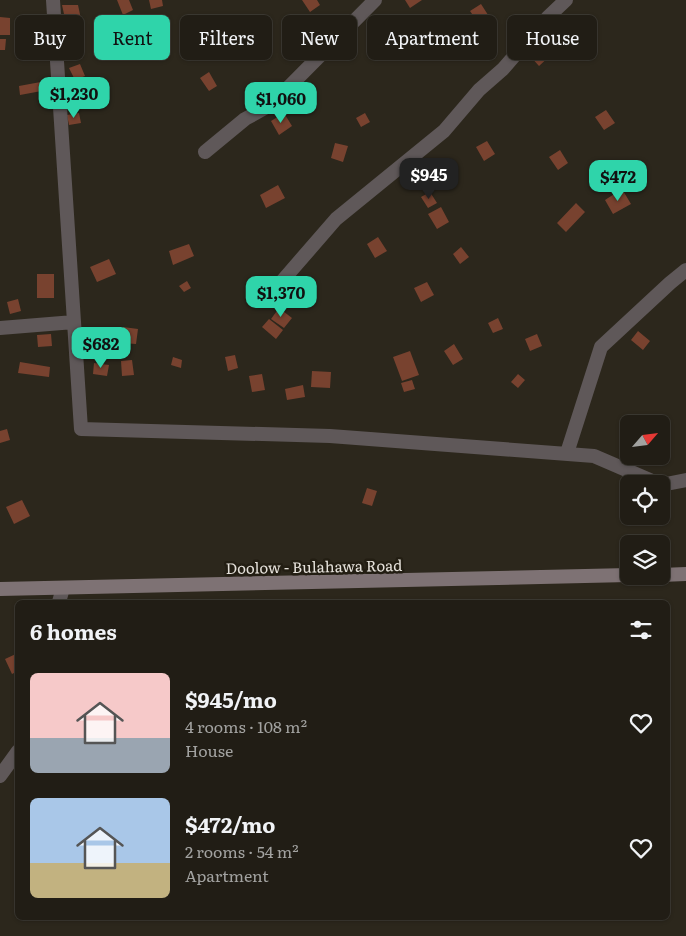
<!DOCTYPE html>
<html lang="en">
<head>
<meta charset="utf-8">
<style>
	:root { --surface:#211d15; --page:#29261e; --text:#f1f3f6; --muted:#a2a2a0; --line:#3e3b34; --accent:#2fd4aa }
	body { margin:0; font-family:Literata,serif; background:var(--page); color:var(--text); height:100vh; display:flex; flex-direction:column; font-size:19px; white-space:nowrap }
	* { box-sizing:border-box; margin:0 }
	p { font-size:16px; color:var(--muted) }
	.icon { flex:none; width:28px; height:28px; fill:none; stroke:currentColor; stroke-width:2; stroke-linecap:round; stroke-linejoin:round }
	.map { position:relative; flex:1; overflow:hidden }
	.details { position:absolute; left:15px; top:600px; width:655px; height:320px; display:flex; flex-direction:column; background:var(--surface); border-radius:8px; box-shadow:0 1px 4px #0004,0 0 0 1px var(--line) }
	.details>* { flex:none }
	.banner { position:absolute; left:15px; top:15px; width:656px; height:45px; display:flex; gap:10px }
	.needle { width:32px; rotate:62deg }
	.fabs { position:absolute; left:620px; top:415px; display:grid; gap:10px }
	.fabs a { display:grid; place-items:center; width:50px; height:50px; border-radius:8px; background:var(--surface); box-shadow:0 1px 4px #0004,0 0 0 1px var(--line); font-size:25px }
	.price { position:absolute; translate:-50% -42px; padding:0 11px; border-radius:10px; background:var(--accent); color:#111; font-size:16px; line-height:32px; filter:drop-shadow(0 1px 2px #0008) }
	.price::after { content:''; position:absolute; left:50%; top:30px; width:15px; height:11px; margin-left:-8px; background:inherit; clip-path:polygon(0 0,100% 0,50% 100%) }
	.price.current { background:#222; color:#fff }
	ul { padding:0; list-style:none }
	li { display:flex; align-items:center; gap:15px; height:125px; padding:0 15px }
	li span { display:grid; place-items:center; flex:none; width:140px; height:100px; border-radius:8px; color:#555 }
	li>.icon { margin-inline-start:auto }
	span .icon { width:60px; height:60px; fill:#fffc; stroke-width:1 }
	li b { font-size:21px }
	h2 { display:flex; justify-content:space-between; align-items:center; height:60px; padding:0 15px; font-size:21px }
	.tag { padding:0 18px; border-radius:8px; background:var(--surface); box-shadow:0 1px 4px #0004,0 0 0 1px var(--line); font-size:18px; line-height:45px }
	.tag.current { background:var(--accent); color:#111 }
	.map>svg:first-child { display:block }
</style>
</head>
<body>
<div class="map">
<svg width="686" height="936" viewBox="0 0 686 936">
	<rect width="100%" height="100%" fill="#2c271c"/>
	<path fill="#78422f" d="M117,0H129L133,10L123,15Z
		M149,0H162L163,6L151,9Z
		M302,0H317L320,5L310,12Z
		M405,0H422L410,8Z
		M481,4L490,18L479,24L470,11Z
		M62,5H78L85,38L70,41Z
		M0,17L10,18V35H0Z
		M34,36L37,48L24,51L22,40Z
		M0,39H6L5,50H0Z
		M542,45L551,55L539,66L530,56Z
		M194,46L199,56L191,61L185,50Z
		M80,64L85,76L75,80L69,68Z
		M209,72L217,86L209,91L200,78Z
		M46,81L47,90L20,95L19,86Z
		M79,83L85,96L73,101L67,87Z
		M305,89L313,101L304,107L296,95Z
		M606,110L615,123L604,130L595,117Z
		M79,113L81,123L69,125L67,115Z
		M284,113L292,126L279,135L271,121Z
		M365,113L370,122L361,127L356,118Z
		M487,141L495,154L484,161L476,147Z
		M335,143L348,146L343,162L331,158Z
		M560,150L568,163L558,170L549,157Z
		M420,165L429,178L420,184L412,170Z
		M278,185L285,198L266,208L260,195Z
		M622,189L631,204L613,214L605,200Z
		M430,192L437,203L428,208L421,197Z
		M576,203L585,212L566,232L557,223Z
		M441,207L449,222L437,229L428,214Z
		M378,237L387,251L375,258L367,244Z
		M189,244L194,256L173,265L169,251Z
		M461,247L469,257L460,264L453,254Z
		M109,259L116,274L97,282L90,267Z
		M37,274H54V298H37Z
		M187,281L191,288L184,292L179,286Z
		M427,282L434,295L421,302L414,288Z
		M18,299L21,311L10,314L7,302Z
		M279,308L292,318L284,328L271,319Z
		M498,318L503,329L493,333L488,323Z
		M269,319L283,330L276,339L262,327Z
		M123,327L138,329L136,344L122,343Z
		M638,331L650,341L643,350L631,340Z
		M51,334L52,346L38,347L37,335Z
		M537,334L542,346L530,351L525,339Z
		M454,344L463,359L453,365L444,351Z
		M410,351L419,375L402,381L393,357Z
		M235,355L238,368L228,371L225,357Z
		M173,357L182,360L181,368L171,365Z
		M132,360L134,375L122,376L121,361Z
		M20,362L50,367L49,377L18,373Z
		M94,363L109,365L107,376L93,374Z
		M312,371L331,372L330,388L311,387Z
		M262,374L265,390L252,392L249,376Z
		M518,374L525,380L518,388L511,382Z
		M412,380L415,389L404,392L401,383Z
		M303,385L305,397L287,400L285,389Z
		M7,429L10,440L0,443V431Z
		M367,488L377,491L372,506L362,503Z
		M22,500L30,516L14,524L6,507Z
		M18,653V671L12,674L5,659Z"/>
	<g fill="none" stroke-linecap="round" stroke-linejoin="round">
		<path stroke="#5f5859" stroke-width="14" d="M53,0L81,429L330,436L594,456L659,484
			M205,152L245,119L272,104L375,0
			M277,287L336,219L444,131L479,90L503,69L548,17L566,0
			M0,328L74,322
			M567,453L601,347L670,283L686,270
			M661,485L686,480
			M59,602L63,588
			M0,776L18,751"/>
		<path stroke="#7e7274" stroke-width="14" d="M661,575L686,574
			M0,589L629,575"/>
	</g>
	<g text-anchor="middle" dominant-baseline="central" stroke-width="5" stroke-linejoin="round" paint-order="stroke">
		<g font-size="15" fill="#e5e1da" stroke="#231e13">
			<text transform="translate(314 566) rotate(-1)">Doolow - Bulahawa Road</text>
		</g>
	</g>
</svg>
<div class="fabs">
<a><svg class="needle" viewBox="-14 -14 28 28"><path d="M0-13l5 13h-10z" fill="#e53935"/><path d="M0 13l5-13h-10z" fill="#a2a2a0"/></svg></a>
<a><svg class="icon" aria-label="locate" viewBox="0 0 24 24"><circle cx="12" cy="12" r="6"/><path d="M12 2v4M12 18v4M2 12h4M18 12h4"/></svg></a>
<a><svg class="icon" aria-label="layers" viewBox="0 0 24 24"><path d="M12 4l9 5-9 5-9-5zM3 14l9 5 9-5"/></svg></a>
</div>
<b class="price" style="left:74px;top:119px">$1,230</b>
<b class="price" style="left:281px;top:124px">$1,060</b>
<b class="price current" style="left:429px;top:200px">$945</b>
<b class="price" style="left:618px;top:202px">$472</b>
<b class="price" style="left:281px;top:318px">$1,370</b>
<b class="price" style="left:101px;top:369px">$682</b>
<div class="banner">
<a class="tag">Buy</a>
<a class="tag current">Rent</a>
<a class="tag">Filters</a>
<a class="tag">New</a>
<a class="tag">Apartment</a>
<a class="tag">House</a>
</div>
<section class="details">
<h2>6 homes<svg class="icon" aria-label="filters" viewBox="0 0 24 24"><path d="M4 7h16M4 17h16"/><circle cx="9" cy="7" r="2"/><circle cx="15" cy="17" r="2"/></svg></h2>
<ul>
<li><span style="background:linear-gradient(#f6c9c9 65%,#9aa5b1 0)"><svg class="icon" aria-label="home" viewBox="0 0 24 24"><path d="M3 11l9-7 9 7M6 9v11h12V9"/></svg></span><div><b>$945/mo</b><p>4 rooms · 108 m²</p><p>House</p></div><svg class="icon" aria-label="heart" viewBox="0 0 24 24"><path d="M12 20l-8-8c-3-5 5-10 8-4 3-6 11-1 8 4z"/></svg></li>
<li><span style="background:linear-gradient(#a9c7e8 65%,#c2b280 0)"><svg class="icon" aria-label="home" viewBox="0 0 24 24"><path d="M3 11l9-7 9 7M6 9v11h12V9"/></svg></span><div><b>$472/mo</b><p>2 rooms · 54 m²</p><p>Apartment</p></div><svg class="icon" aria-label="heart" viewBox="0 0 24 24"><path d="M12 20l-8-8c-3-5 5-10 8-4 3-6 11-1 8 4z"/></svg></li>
</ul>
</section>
</div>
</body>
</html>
